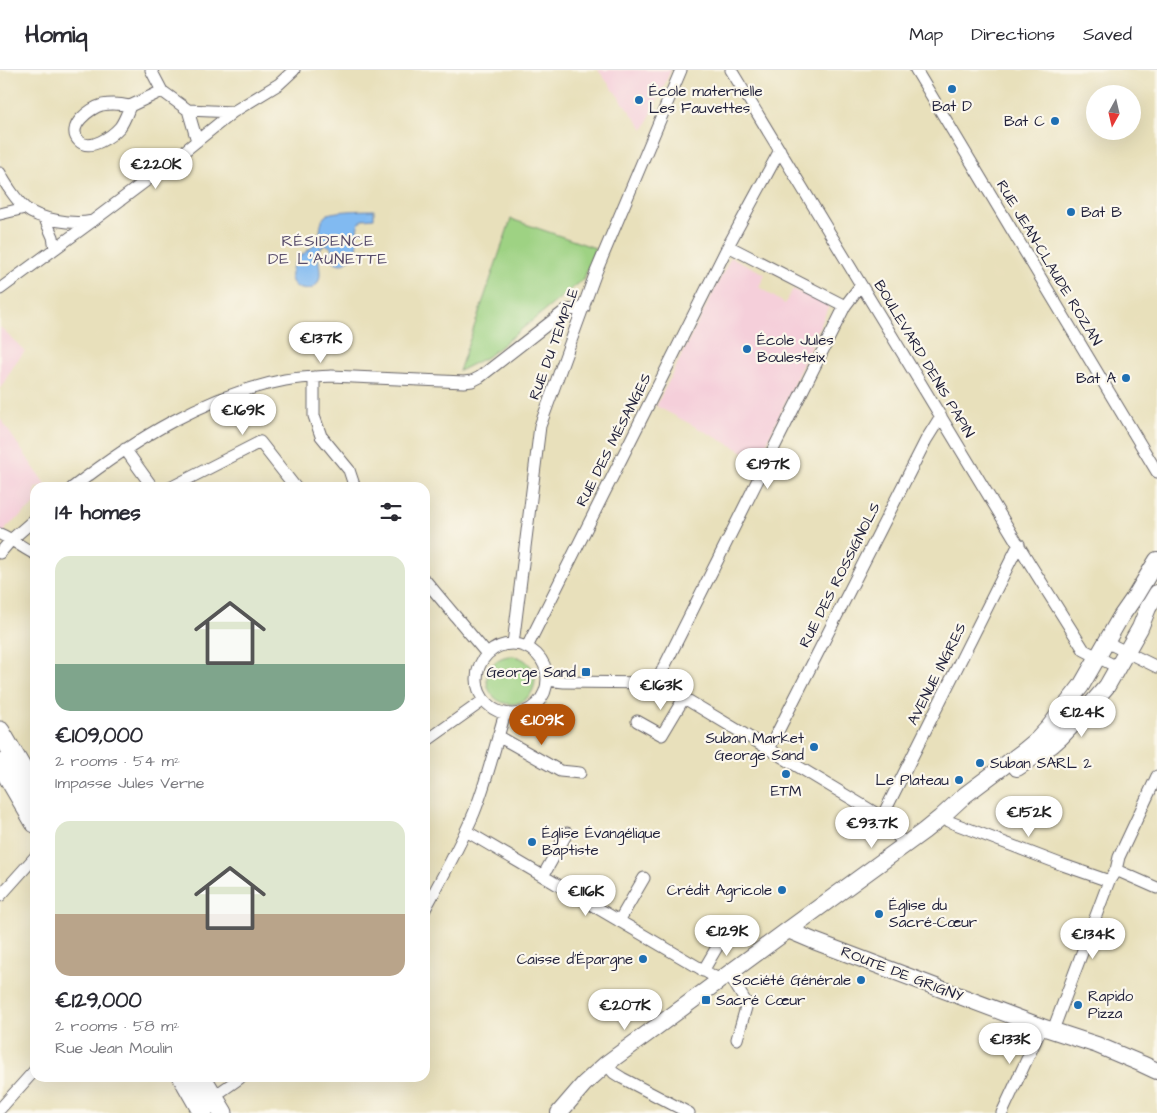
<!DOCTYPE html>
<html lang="en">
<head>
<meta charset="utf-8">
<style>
	:root { --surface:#fff; --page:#f2f2f3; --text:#2b2b33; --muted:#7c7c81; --line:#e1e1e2; --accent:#b45309 }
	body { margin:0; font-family:"Architects Daughter",sans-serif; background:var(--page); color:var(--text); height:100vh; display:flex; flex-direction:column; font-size:19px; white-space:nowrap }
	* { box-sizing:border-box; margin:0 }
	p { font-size:16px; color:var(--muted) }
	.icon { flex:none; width:28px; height:28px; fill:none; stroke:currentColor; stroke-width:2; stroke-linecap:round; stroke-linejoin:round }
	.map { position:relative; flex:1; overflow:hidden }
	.side { position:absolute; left:30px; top:412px; width:400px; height:600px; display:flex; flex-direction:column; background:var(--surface); border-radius:15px; box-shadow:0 5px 20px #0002 }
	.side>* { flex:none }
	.needle { width:32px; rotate:188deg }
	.buttons { position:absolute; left:1086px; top:15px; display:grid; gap:10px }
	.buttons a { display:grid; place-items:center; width:55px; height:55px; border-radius:50%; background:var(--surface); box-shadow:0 5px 20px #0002; font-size:25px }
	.price { position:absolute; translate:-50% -42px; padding:0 11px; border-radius:18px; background:#fff; color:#222; font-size:16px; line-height:32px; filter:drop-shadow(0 1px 2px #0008) }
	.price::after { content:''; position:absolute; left:50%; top:30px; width:15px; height:11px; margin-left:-8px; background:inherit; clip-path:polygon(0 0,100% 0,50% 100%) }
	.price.current { background:var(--accent); color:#fff }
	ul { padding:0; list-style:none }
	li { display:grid; align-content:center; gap:10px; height:265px; padding:0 25px }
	li span { display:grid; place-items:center; height:155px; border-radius:15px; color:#555 }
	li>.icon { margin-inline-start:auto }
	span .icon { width:90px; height:90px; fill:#fffc; stroke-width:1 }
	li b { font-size:21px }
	h2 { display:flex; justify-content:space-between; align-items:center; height:60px; padding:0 25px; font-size:21px }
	header { display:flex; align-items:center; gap:30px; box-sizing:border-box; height:70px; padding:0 25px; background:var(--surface); border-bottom:1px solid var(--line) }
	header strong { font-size:24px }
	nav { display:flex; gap:28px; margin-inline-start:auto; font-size:18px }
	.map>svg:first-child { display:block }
</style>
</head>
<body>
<header>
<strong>Homiq</strong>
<nav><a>Map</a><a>Directions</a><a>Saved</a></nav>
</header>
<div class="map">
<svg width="1157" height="1043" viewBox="0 0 1157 1043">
	<rect width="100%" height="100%" fill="#fbf7ec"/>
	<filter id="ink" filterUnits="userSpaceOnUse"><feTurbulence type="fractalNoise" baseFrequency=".02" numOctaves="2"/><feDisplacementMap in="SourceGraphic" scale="10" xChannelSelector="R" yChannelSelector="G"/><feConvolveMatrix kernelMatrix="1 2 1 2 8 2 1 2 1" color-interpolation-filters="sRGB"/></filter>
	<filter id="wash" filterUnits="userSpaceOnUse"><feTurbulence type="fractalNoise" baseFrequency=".0096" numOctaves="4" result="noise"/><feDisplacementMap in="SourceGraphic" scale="20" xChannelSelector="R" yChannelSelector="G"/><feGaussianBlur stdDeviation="1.12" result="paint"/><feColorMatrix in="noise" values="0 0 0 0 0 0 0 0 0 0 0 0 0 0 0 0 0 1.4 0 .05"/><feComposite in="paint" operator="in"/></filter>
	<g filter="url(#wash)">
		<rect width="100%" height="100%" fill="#e8e0bb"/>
		<path fill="#f5cfda" d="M598,0H671L644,60Z
			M731,187L765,204L759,217L785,234L793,219L804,225L805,224L829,236L759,390L656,336Z
			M0,257L25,281L16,292L0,319Z
			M0,348L47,417L35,418V434L7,457L0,471Z"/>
		<path fill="#9ed283" stroke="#607a5f" d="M511,149L595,178L584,209L487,287L459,301Z
			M487 610a24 24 0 1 1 48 0a24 24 0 1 1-48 0Z"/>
		<path fill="#81baf1" stroke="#526e96" d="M374,140V148L363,149L358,155C355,169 363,179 349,190C347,191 345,193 342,194C337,194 334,192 332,188C331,182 334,176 325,175L321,177C314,189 325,203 317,214C308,226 288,217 291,203C294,185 308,184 317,171C323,162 317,150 328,144C335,141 364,140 374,140Z"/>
	</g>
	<g filter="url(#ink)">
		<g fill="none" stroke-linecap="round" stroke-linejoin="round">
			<defs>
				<path id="street" d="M151,0L162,21L188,40
					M731,0L1030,494L1084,580L1117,597
					M916,0L1157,402
					M130,36C121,34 112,33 102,35C90,38 65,57 79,71C90,82 112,66 120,57C125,50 127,43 130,36L162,21
					M188,40L233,42
					M188,40L197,71
					M0,103C4,112 17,131 25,138C39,150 74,155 92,151
					M0,144L25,138
					M45,149L53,167L55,178
					M728,176L845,236
					M0,219L94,150L171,92L233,42L279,14L294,0
					M314,307V346L321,366L349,400L355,418
					M125,379L153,418
					M72,418C135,369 206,325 285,310C300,307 316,307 331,306L464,312L472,311L480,307L566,240L584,238
					M170,418L260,372L296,418
					M0,464C12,469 23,478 35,484
					M0,483L12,469L35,449
					M425,510L487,584
					M1106,572L1157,597
					M513,574L540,356L596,202L681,0
					M477 609a35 35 0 1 1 70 0a35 35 0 1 1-70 0Z
					M527,577L728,176L780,80
					M547,610L564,612L656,613L684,628L882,747L905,775
					M656,613L845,236L861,215
					M637,651L662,665L684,628
					M498,666L560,701L580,703
					M425,672L484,630
					M769,679L926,370L941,346
					M882,747L1019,474
					M940,748L1063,795L1109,811
					M466,761L720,910
					M1116,800L1157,818
					M543,806L567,763
					M0,826L35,787
					M425,839C442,808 460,776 474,743C487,711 495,676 505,643
					M619,851L644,808
					M703,901L727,860
					M729,904L747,934L737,969
					M1053,960L1109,811L1116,800L1119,787L1157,706
					M606,994L614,1003L622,1008L689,1043
					M213,1027L240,1008
					M0,1039L35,1000
					M1002,1043L1042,957"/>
				<path id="secondary" d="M1017,698L1052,675L1061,667L1081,646L1107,616L1140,558L1148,538L1157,523
					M788,860L814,871L1042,957L1097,975L1142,994L1157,1001
					M559,1043L584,1014L606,994L788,860L924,761L940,748L965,725L1025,680L1037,670L1049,657L1081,616L1120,548L1136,525L1157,490"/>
				<path id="primary" d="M0,661L35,721
					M0,693L35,753
					M183,1008L203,1043
					M202,1008L223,1043"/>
			</defs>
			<use href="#street" stroke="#676468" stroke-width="13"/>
			<use href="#secondary" stroke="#676468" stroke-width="18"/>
			<use href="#primary" stroke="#676468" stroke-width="21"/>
			<use href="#street" stroke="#fff" stroke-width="11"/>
			<use href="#secondary" stroke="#fff" stroke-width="16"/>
			<use href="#primary" stroke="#fff" stroke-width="19"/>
		</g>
	</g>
	<g fill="#1f6fb2" stroke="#fbf7ec" stroke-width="2">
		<circle cx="952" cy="19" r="5"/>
		<circle cx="639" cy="30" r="5"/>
		<circle cx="1055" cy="51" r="5"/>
		<circle cx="1071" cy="142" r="5"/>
		<circle cx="747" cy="279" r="5"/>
		<circle cx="1126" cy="308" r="5"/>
		<rect x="581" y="597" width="10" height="10" rx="2.5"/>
		<circle cx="814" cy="677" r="5"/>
		<circle cx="980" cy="693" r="5"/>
		<circle cx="786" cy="704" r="5"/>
		<circle cx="959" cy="710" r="5"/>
		<circle cx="532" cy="772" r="5"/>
		<circle cx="782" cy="820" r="5"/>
		<circle cx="879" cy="844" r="5"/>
		<circle cx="643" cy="889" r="5"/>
		<circle cx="861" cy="910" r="5"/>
		<rect x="701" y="925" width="10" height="10" rx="2.5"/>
		<circle cx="1078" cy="935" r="5"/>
	</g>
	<g text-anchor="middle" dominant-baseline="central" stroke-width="4.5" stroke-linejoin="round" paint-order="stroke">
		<g font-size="15" fill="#22223b" stroke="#fbf7ec" text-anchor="start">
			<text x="649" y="21">École maternelle<tspan x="649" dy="17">Les Fauvettes</tspan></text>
			<text x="952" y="36" text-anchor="middle">Bat D</text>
			<text x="1045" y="51" text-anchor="end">Bat C</text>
			<text x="1081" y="142">Bat B</text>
			<text x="757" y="270">École Jules<tspan x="757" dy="17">Boulesteix</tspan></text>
			<text x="1116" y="308" text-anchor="end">Bat A</text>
			<text x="576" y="602" text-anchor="end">George Sand</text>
			<text x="804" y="668" text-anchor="end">Suban Market<tspan x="804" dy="17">George Sand</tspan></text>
			<text x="990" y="693">Suban SARL 2</text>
			<text x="949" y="710" text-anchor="end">Le Plateau</text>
			<text x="786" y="721" text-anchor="middle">ETM</text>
			<text x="542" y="763">Église Évangélique<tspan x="542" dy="17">Baptiste</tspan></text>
			<text x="772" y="820" text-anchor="end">Crédit Agricole</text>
			<text x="889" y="835">Église du<tspan x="889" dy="17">Sacré-Cœur</tspan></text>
			<text x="633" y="889" text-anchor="end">Caisse d'Épargne</text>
			<text x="851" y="910" text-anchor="end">Société Générale</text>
			<text x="1088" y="926">Rapido<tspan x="1088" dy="17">Pizza</tspan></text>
			<text x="716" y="930">Sacré Cœur</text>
		</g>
		<g font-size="15" fill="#22223b" stroke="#fbf7ec">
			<text transform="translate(1049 193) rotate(59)">RUE JEAN-CLAUDE ROZAN</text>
			<text transform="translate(554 274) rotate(-70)">RUE DU TEMPLE</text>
			<text transform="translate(924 289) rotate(59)">BOULEVARD DENIS PAPIN</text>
			<text transform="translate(614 370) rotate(-63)">RUE DES MÉSANGES</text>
			<text transform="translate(840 505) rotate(-63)">RUE DES ROSSIGNOLS</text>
			<text transform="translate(937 604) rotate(-63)">AVENUE INGRES</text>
			<text transform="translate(902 904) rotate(21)">ROUTE DE GRIGNY</text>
		</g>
		<g font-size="16" letter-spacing="1" fill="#584d6b" stroke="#fbf7ec">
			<text x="328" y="171">RÉSIDENCE<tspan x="328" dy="18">DE L'AUNETTE</tspan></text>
		</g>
	</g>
</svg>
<div class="buttons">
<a><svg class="needle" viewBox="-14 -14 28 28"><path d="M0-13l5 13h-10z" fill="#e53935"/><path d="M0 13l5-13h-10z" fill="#7c7c81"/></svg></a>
</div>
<b class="price" style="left:156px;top:120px">€220K</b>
<b class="price" style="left:321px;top:294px">€137K</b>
<b class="price" style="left:243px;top:366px">€169K</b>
<b class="price" style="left:768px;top:420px">€197K</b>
<b class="price" style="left:661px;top:641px">€163K</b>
<b class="price" style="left:1082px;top:668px">€124K</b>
<b class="price current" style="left:542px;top:676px">€109K</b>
<b class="price" style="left:1029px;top:768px">€152K</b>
<b class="price" style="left:872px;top:779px">€93.7K</b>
<b class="price" style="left:586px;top:847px">€116K</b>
<b class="price" style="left:727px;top:887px">€129K</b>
<b class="price" style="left:1093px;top:890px">€134K</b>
<b class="price" style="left:625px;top:961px">€207K</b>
<b class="price" style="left:1010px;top:995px">€133K</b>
<section class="side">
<h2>14 homes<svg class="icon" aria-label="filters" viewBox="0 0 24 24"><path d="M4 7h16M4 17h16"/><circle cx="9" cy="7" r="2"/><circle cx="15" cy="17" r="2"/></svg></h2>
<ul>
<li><span style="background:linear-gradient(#dfe7d0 70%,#7fa58c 0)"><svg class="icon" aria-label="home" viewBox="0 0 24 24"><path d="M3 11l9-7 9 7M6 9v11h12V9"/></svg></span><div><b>€109,000</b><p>2 rooms · 54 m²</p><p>Impasse Jules Verne</p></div></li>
<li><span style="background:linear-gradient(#dfe7d0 60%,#b9a48a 0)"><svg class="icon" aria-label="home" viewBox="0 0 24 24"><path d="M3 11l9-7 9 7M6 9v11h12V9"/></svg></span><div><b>€129,000</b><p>2 rooms · 58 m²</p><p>Rue Jean Moulin</p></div></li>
</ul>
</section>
</div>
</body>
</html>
